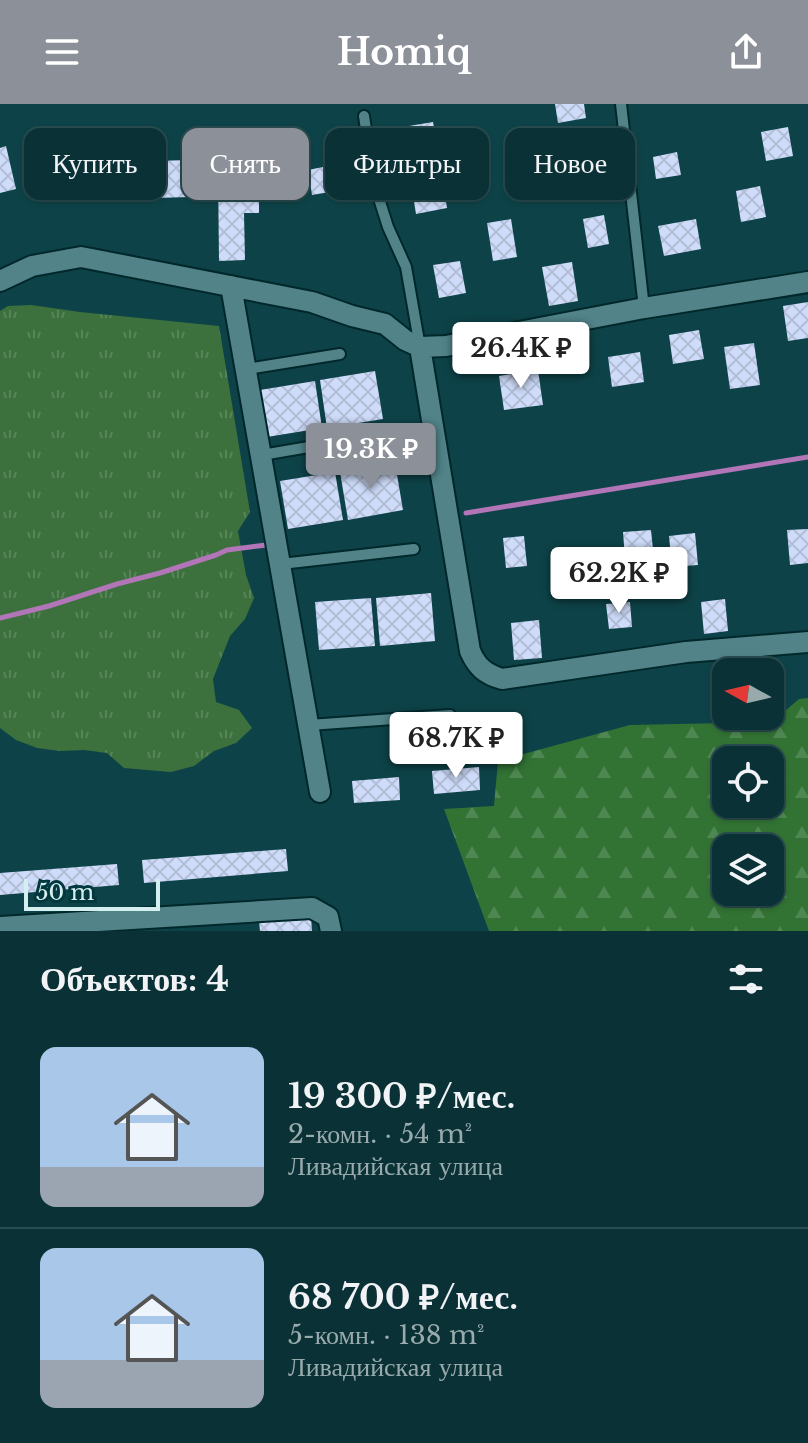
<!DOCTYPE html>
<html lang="ru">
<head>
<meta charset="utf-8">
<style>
	:root { --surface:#0a3236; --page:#133a3e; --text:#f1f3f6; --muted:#99aaad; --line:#2a4d51; --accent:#8c9099 }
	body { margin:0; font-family:"Libre Baskerville",serif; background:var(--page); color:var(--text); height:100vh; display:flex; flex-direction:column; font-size:30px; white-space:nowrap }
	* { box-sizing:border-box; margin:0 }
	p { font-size:26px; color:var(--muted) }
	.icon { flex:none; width:44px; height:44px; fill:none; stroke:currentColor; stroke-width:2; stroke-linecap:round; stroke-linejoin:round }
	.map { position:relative; height:827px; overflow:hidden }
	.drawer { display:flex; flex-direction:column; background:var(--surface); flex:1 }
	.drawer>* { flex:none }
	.banner { position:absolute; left:24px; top:24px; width:760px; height:72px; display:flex; gap:16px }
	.needle { width:52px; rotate:278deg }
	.buttons { position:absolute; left:712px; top:554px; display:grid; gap:16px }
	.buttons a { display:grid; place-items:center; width:72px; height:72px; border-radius:16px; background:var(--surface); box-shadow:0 2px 6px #0004,0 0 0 2px var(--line); font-size:40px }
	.scale { position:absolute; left:24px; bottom:20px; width:136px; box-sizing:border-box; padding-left:8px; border:4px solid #d5eff1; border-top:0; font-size:22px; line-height:28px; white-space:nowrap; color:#d5eff1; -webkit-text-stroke:6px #00383d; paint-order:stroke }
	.price { position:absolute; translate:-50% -68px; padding:0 18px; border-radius:8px; background:#fff; color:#222; font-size:26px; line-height:52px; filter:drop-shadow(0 2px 4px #0008) }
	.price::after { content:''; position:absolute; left:50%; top:48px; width:24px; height:18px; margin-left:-12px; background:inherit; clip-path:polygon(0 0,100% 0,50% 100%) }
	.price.active { background:var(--accent); color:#fff }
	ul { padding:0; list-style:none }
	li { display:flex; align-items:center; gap:24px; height:200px; padding:0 40px }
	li+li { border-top:2px solid var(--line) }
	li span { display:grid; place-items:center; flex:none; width:224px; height:160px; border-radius:16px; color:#555 }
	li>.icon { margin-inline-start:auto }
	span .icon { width:96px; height:96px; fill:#fffc; stroke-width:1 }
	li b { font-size:34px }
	h2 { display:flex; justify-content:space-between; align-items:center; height:96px; padding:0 40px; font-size:34px }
	.chip { padding:0 28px; border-radius:16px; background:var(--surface); box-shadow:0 2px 6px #0004,0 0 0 2px var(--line); font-size:28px; line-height:72px }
	.chip.active { background:var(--accent); color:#fff }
	header { display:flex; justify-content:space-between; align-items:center; height:104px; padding:0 40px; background:var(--accent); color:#fff; font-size:36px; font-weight:700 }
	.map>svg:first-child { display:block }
</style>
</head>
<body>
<header><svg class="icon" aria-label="menu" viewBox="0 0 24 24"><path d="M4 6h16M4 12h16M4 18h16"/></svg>Homiq<svg class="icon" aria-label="share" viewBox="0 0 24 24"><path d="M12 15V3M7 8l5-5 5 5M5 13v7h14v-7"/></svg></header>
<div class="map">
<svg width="808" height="827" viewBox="0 0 808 827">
	<defs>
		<pattern id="grass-tufts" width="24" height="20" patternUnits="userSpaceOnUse" patternTransform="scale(2)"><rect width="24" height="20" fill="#3c703c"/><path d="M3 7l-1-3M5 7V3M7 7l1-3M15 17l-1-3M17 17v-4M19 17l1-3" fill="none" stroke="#578559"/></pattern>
		<pattern id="forest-firs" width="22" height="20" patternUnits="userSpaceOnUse" patternTransform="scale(2)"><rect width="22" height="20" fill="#327334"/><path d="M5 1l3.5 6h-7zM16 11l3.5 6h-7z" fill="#4f8752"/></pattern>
		<pattern id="building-cross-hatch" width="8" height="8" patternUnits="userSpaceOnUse" patternTransform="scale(2)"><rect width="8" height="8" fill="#cedcfa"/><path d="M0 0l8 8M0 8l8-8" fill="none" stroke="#b2bed6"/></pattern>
	</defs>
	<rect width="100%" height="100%" fill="#0d4348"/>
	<path fill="url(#grass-tufts)" d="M31,201L80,208L219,222L250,408L238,427L246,471L254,494L245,515L230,532L213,575L216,598L239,606L252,624L236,639L214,647L194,662L171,668L124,664L107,649L84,646L60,647L37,644L16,636L0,624V207L8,202Z"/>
	<path fill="url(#forest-firs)" fill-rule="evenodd" d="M808,594V827H489L444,705L494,702L498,657L630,621L772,618L799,595ZM726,656H770V700H726ZM726,744H770V788H726Z"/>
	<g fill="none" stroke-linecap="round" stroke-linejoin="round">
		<path stroke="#b275b7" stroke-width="5" d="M466,409L808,353
			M0,514L49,502L117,480L160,469L216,451L227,446L266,441"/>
	</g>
	<path fill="url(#building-cross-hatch)" d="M555,0H584L586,14L558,19Z
		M433,18L438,45L408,50L403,23Z
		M788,23L793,52L766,57L761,28Z
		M6,42L16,85L0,89V44Z
		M595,48L601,83L564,89L558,54Z
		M677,48L681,71L656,75L653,53Z
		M189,56L190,93L155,94V57Z
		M348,58L353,84L312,91L308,66Z
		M259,64V109H244L245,156L219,157L218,65Z
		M102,66H132V96H103Z
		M442,74L447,104L416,110L411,79Z
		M760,82L766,113L741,118L736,87Z
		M604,111L609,140L588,144L583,115Z
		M511,115L517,153L493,157L487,119Z
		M696,115L701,145L664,152L658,122Z
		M460,157L466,189L439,194L433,161Z
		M572,158L578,197L549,202L542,163Z
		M808,198V234L788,237L783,202Z
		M699,226L704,255L673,260L669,231Z
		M754,239L760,281L730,285L724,243Z
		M640,248L644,278L612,283L608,253Z
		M538,266L543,301L504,306L499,272Z
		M375,267L383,315L327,324L320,276Z
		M315,277L322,324L267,333L260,286Z
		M395,359L403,406L348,416L340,368Z
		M335,368L343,416L288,425L280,377Z
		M808,425V459L790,461L787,426Z
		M651,426L655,465L626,468L623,428Z
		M695,429L698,461L672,463L669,432Z
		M524,432L527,462L506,464L503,434Z
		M431,489L435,537L380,542L376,494Z
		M371,494L375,542L319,546L315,498Z
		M725,495L728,527L704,530L701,498Z
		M630,498L632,523L609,525L606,500Z
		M539,516L542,554L514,556L511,519Z
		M479,663L480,686L434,690L432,667Z
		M399,673L400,696L354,699L352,677Z
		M286,745L288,767L144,779L142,756Z
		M117,760L119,781L0,791V769Z
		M311,813L312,827H260L259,817Z"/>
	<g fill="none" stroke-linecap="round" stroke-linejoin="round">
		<defs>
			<path id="service" d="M621,0L644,204
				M364,12L374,79L388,123L406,163L420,243
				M247,265L340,250
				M262,351L385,330
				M281,460L414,445
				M309,621L450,611"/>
			<path id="minor" d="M0,177L32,162L81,153L312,198L352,212L385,220L405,236L420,243L446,242L644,204L808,178
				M231,182L320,688
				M420,243L470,547C477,563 485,570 502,575L686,548L808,538
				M0,823L312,804L328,813L331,827"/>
		</defs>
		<use href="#service" stroke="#00282b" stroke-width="14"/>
		<use href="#minor" stroke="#00282b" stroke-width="24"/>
		<use href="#service" stroke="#518388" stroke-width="10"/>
		<use href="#minor" stroke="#518388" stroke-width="20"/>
	</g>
</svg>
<div class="buttons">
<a><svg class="needle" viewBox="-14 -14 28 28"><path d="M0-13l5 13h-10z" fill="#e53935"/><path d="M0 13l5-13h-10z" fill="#99aaad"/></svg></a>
<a><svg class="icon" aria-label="locate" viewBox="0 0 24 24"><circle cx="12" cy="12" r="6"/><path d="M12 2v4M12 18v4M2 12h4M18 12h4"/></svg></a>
<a><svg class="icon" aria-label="layers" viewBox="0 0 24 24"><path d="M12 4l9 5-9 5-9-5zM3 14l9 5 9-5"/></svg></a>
</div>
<div class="scale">50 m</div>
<b class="price" style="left:521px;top:286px">26.4K ₽</b>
<b class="price active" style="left:371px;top:387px">19.3K ₽</b>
<b class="price" style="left:619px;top:511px">62.2K ₽</b>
<b class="price" style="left:456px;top:676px">68.7K ₽</b>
<div class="banner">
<a class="chip">Купить</a>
<a class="chip active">Снять</a>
<a class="chip">Фильтры</a>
<a class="chip">Новое</a>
</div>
</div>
<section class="drawer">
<h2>Объектов: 4<svg class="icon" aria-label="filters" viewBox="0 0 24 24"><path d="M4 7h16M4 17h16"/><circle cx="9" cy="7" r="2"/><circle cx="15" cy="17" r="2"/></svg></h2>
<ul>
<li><span style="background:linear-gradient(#a9c7e8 75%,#9aa5b1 0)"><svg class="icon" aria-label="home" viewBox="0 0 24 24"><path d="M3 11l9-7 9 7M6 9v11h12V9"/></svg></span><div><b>19 300 ₽/мес.</b><p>2-комн. · 54 m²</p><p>Ливадийская улица</p></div></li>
<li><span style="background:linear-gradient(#a9c7e8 70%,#9aa5b1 0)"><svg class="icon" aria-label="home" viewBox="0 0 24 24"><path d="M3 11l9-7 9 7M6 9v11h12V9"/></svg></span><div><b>68 700 ₽/мес.</b><p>5-комн. · 138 m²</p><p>Ливадийская улица</p></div></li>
</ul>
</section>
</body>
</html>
